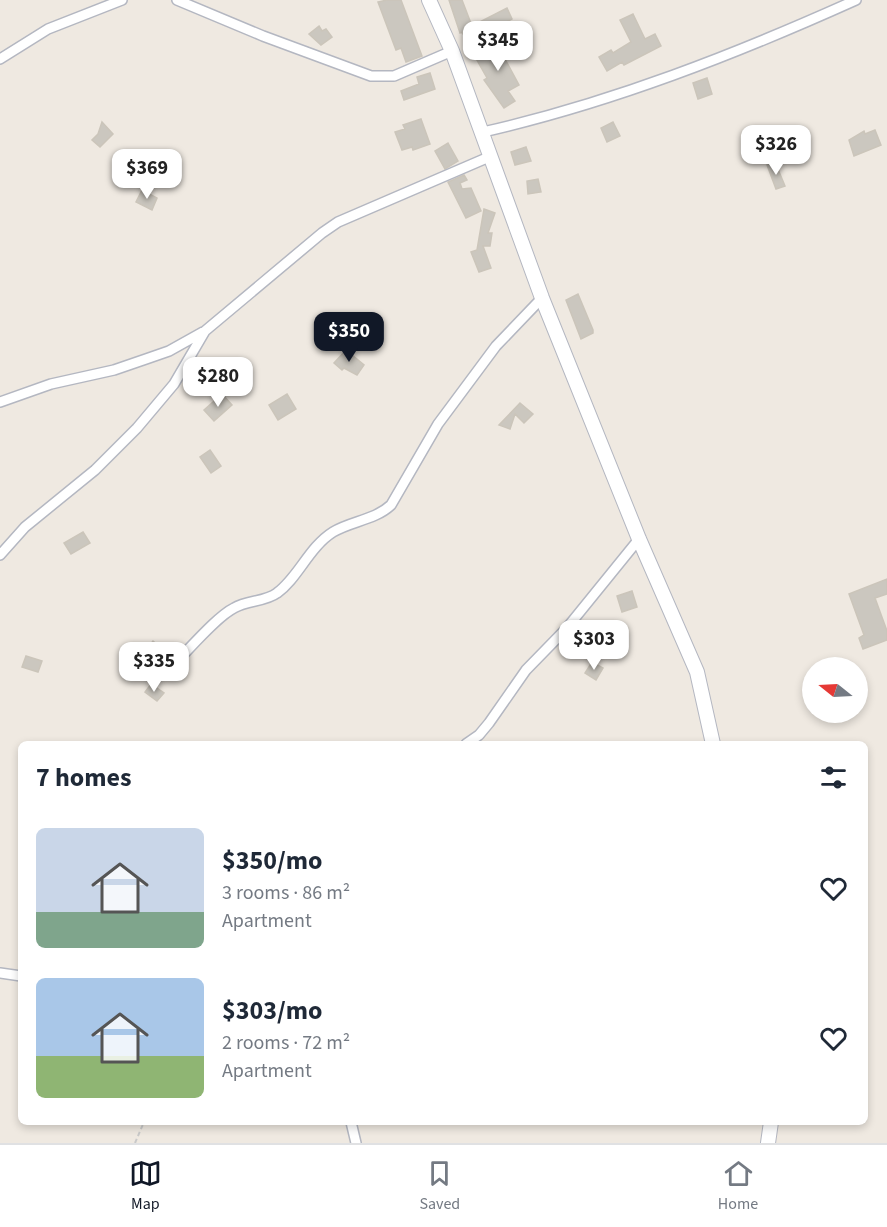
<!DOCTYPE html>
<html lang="en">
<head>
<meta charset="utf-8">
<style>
	:root { --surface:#fff; --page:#f2f2f3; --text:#1f2937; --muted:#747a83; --line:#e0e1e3; --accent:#111827 }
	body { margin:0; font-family:"Source Sans 3",sans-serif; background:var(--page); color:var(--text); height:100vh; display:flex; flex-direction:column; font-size:22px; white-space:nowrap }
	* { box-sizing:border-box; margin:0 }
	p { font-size:20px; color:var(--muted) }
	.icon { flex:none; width:33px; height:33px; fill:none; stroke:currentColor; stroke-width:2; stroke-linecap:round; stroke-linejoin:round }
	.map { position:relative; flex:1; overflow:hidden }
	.side { position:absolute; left:18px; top:741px; width:850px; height:384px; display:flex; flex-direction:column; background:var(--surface); border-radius:9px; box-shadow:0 3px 9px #0003 }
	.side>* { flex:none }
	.needle { width:39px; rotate:288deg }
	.controls { position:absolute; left:802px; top:657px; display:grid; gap:12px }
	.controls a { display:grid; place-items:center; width:66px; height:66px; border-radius:50%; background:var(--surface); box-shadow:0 3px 9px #0003; font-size:30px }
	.price { position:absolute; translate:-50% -51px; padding:0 14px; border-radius:12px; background:#fff; color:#222; font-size:20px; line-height:39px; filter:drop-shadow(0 2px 3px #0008) }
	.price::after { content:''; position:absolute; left:50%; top:36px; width:18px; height:14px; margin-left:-9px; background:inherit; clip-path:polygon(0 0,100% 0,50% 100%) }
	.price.on { background:var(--accent); color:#fff }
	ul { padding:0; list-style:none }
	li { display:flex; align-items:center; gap:18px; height:150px; padding:0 18px }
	li span { display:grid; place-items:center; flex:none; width:168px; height:120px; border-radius:9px; color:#555 }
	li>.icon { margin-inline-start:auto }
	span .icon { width:72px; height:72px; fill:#fffc; stroke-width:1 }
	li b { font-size:26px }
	h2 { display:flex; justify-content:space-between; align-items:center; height:72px; padding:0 18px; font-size:26px }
	.menu { display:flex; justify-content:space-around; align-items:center; height:84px; border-top:2px solid var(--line); background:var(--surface); font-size:16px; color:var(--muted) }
	.menu a { display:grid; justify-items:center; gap:3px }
	.menu .on { color:var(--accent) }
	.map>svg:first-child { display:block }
</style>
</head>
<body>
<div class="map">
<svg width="887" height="1143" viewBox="0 0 887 1143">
	<rect width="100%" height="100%" fill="#efe9e1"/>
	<path fill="#cbc7bf" stroke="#cbc5ba" stroke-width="1.5" d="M387,0H401L422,56L406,62L401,48L396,50L378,2Z
		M449,0H462L472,26L507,8L512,19L467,42L462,32L460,33Z
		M633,14L645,39L655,34L661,46L624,65L622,62L607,71L599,57L611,50L613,53L631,42L620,20Z
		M319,26L322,31L326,29L332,37L321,45L309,34Z
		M507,42L513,56L505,59L519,85L508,91L515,101L504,108L484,80L487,78L474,55Z
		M430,73L435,89L404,100L401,91L419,84L417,77Z
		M707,78L712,94L698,99L693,83Z
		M421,119L430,144L413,150L412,147L402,150L395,132L405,129L403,125Z
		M102,122L113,134L100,147L92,140L98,134Z
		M613,122L620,136L607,142L601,128Z
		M875,130L881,145L854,156L849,140L864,131L865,134Z
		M448,143L458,161L445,169L435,151Z
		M526,147L531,161L515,165L511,152Z
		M146,153L163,158L158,171L142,166Z
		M775,162L785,186L776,189L767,165Z
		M464,175L467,180L460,183L462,189L471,188L481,211L466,218L448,182Z
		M538,179L541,192L528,194L527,181Z
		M142,190L157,198L152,210L136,202Z
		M484,209L495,213L488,233H492L490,246H483L491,268L479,272L471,252L477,250Z
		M578,294L593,330V333L581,339L566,300Z
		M346,350L364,365L357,375L344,368L342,370L334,363Z
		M222,394L232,405L214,421L204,410Z
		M287,394L296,409L278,420L269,405Z
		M520,403L533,414L524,423L515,414L510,429L499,425Z
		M210,450L221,466L211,473L200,457Z
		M83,532L90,543L71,554L64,543Z
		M887,579V594L875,598L887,631V640L863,649L859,638L864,635L849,594Z
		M632,591L637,607L622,612L617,596Z
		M600,625L606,637L591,645L585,633Z
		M153,641L161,648L147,666L139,658Z
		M26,656L42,661L38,672L22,667Z
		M592,662L603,668L596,680L585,673Z
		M151,684L164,693L157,701L145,692Z"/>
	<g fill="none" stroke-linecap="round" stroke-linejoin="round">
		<defs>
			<path id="minor" d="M177,0L263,36L371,76H394L452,51
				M0,59L48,29L122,0
				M483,132C611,103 736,54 856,0
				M0,402L51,384L114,370L146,359L169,351L203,332
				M0,555L25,527L95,470L137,428L174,384L205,331L322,233L338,222L489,157
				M171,667C187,652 216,617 234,608C247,600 265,602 277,593C298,578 309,547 333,532C351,521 375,520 391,505L438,424L496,346L542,298
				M466,744L479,735L489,723L526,670L566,629L639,539
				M0,973L21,976
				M351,1122L356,1143"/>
			<path id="secondary" d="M429,0L452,51L542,298L639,539L697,672L713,744
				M768,1143L771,1122"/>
		</defs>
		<use href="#minor" stroke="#b4b7c1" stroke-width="12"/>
		<use href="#secondary" stroke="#b4b7c1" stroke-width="16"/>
		<path stroke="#c9c9c9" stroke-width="2" stroke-dasharray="4.5 3" stroke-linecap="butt" d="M135,1143L144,1122"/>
		<use href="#minor" stroke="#fff" stroke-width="9"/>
		<use href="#secondary" stroke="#fff" stroke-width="14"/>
	</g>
</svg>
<div class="controls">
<a><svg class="needle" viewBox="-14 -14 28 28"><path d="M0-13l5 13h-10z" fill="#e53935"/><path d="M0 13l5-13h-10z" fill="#747a83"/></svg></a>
</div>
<b class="price" style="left:498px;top:72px">$345</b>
<b class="price" style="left:776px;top:176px">$326</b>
<b class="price" style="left:147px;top:200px">$369</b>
<b class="price on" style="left:349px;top:363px">$350</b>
<b class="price" style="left:218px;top:408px">$280</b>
<b class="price" style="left:594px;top:671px">$303</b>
<b class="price" style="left:154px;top:693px">$335</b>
<section class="side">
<h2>7 homes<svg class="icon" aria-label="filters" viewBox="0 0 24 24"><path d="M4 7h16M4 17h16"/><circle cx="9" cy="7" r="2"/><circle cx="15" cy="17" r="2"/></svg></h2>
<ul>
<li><span style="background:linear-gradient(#c9d6e8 70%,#7fa58c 0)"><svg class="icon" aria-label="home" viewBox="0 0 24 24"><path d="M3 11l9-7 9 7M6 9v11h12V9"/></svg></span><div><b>$350/mo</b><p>3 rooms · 86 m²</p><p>Apartment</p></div><svg class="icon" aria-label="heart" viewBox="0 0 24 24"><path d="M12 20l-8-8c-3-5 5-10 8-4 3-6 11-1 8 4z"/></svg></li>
<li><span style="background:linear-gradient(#a9c7e8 65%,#8fb573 0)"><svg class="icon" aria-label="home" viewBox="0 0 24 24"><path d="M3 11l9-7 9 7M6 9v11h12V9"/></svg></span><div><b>$303/mo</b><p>2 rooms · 72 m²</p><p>Apartment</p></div><svg class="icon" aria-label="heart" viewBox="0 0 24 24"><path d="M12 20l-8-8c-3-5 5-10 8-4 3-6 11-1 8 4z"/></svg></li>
</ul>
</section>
</div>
<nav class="menu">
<a class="on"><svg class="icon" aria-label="map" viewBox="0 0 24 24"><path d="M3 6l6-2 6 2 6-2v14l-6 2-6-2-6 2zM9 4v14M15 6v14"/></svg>Map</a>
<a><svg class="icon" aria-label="saved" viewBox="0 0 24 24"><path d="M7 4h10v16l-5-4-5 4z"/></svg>Saved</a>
<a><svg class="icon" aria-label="home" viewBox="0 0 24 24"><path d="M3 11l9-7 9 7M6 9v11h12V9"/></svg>Home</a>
</nav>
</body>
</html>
